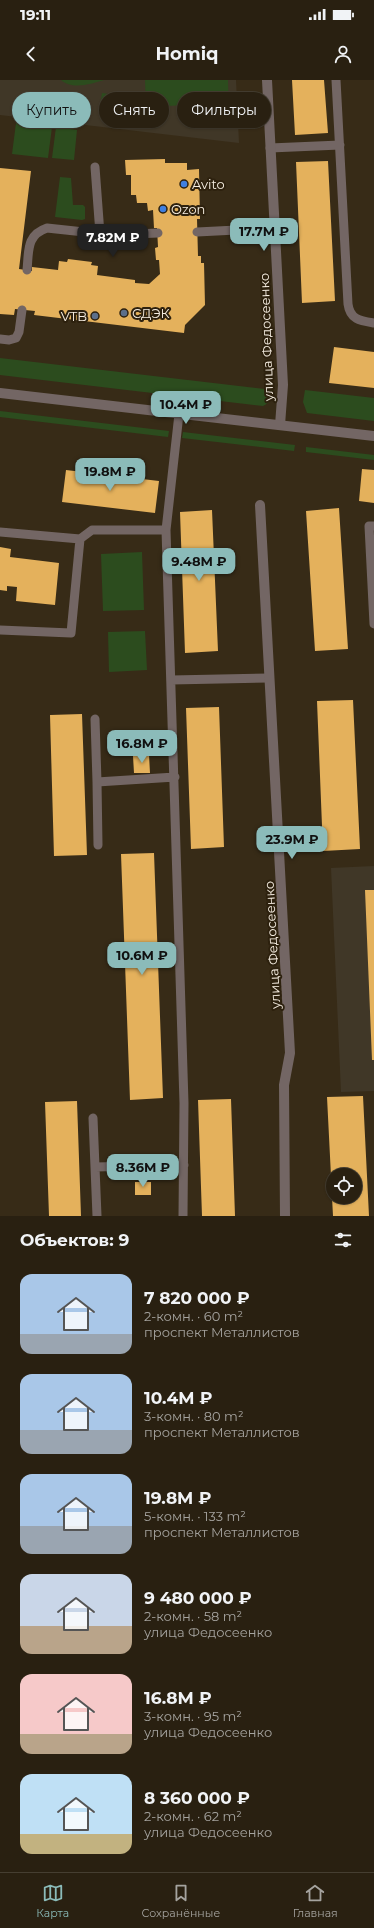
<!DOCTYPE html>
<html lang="ru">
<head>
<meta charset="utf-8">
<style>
	:root { --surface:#292011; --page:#31281a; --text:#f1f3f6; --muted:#a5a39f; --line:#453e31; --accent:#8bbbb9 }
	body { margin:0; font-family:Montserrat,sans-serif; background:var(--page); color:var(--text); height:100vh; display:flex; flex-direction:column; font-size:15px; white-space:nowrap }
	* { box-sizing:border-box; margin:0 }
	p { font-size:13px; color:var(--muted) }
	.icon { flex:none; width:22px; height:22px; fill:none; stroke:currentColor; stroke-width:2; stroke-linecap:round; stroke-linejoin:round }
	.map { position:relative; height:1136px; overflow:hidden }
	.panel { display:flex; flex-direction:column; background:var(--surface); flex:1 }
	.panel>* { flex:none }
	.banner { position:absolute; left:12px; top:12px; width:350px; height:36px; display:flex; gap:8px }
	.tools { position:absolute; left:326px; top:1088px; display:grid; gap:8px }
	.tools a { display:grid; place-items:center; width:36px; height:36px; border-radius:50%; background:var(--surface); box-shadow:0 1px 3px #0004,0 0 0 1px var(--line); font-size:20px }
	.price { position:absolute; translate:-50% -34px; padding:0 9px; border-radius:8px; background:var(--accent); color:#111; font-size:13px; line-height:26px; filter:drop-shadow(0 1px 2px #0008) }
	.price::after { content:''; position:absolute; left:50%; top:24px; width:12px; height:9px; margin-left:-6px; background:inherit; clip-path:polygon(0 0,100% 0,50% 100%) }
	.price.current { background:#222; color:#fff }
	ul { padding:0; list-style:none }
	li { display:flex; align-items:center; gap:12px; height:100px; padding:0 20px }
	li span { display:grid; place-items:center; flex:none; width:112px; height:80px; border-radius:12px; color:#555 }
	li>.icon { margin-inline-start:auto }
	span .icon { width:48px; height:48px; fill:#fffc; stroke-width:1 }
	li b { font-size:17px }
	h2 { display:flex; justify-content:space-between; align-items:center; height:48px; padding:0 20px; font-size:17px }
	.chip { padding:0 14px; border-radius:18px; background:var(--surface); box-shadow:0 1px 3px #0004,0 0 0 1px var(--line); font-size:14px; line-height:36px }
	.chip.current { background:var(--accent); color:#111 }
	.status { display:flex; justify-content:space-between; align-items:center; height:28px; padding:0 20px; background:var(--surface); direction:ltr }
	.status svg { height:11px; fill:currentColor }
	header { display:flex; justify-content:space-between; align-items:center; height:52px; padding:0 20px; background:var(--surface); font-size:18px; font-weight:700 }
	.tab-bar { display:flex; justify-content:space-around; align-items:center; height:56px; border-top:1px solid var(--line); background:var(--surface); font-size:11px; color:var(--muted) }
	.tab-bar a { display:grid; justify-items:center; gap:2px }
	.tab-bar .current { color:var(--accent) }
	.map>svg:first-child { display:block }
</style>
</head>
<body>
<div class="status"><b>19:11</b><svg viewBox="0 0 49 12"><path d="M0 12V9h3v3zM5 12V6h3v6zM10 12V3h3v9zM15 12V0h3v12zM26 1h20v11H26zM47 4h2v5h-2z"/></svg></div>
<header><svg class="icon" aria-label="back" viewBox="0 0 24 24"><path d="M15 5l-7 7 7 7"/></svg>Homiq<svg class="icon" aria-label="person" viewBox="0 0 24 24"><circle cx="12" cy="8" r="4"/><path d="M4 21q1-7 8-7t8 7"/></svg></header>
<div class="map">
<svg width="374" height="1136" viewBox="0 0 374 1136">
	<rect width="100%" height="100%" fill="#372b17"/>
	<path fill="#403727" d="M0,0H236L239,63L0,35Z
		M374,786V1011L341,1012L331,788Z"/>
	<path fill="#2c4c1e" d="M61,0H104C91,4 72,10 61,0Z
		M145,0H228L229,35L188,37L187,25L146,27Z
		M102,13L128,17L126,28L100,25Z
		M16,43L52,47L48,78L12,74Z
		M56,47L77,50L74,80L52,78Z
		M60,97L71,98L73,125H83L85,127V139L82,140L55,137Z
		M0,278L273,310C272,319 271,322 263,326L0,295Z
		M305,310L374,318V341L307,333L303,322Z
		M0,331L169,351L168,357L0,337Z
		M183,352L295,365L294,371L182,358Z
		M306,367L374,375V380L306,372Z
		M142,472L144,530L103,531L101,474Z
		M145,551L147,590L109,592L108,552Z"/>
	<path fill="#e4b15c" d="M292,0H324L328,53L295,55Z
		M165,79V83H187V90L199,89L200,139H197L198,176H201V183H204L205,225L185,245L184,253L34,235L35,231L15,229L14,235L0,234V88L31,91L19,189L32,191V187L58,190L59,181L67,182L68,179L92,182L91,185L98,186L97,195L135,200V203L149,204L160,194L159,180H156L155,168L158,167L157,148H154L153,130L148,131L147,123H137L136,115H131V95H126L125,80Z
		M328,81L335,221L302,223L296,82Z
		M334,267L374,272V308L329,303Z
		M362,389L374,390V423L359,421Z
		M66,390L159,401L155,433L62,422Z
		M339,428L348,569L315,571L306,431Z
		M212,430L218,571L185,573L180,432Z
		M0,467L11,469L10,477L59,483L55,525L16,521L17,507L7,506V511L0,510Z
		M353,620L360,769L323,771L317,621Z
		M219,627L224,767L191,769L186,628Z
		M82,634L87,775L54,776L50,635Z
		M149,675L150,693H134L133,676Z
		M154,773L163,1018L130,1020L121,774Z
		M365,810H374V980H372Z
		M363,1016L369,1136H333L332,1117H355V1095H333L332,1116L327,1017Z
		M231,1019L235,1136H202L198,1020Z
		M77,1021L81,1136H49L45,1022Z
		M135,1102H151V1115H135Z"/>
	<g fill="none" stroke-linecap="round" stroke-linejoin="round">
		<path stroke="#736664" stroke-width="9" d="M336,0L348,224C350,240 361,241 374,243
			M270,68L340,65
			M95,87L100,154
			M197,152L274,148
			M27,190C29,171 26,155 47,148L112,155L158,153
			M0,259L9,260L16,258L19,252L22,230
			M179,334L166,450L184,1023L183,1136
			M374,446H369L374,544
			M0,452L80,459L92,450H166
			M0,550L71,553L80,459
			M171,600L269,598
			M95,639L97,702
			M98,765L97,702L175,697
			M93,1038L97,1136
			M95,1087L184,1085"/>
		<path stroke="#736664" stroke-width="10" d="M267,0L283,305L280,345
			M260,425L290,973L284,1005L285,1136"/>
		<path stroke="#736664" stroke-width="10" d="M0,313L374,356"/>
	</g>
	<g fill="#3f7fe0" stroke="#2d210e" stroke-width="1.5">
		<circle cx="184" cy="104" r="4"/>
		<circle cx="163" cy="129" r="4"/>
	</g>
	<g fill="#5c6f8a" stroke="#2d210e" stroke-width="1.5">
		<circle cx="124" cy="233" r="4"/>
		<circle cx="95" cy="236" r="4"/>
	</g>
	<g text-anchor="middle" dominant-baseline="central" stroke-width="4" stroke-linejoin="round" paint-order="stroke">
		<g font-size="13" fill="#f6eee2" stroke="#2d210e" text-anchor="start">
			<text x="192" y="104">Avito</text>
			<text x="171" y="129">Ozon</text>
			<text x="132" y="233">СДЭК</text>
			<text x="87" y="236" text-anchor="end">VTB</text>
		</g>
		<g font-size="13" fill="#f6eee2" stroke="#2d210e">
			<text transform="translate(266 257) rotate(-92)">улица Федосеенко</text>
			<text transform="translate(272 865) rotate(-93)">улица Федосеенко</text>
		</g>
	</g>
</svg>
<div class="tools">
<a><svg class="icon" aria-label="locate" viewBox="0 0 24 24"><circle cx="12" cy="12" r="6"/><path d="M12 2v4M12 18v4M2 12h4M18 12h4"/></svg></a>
</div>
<b class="price" style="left:264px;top:172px">17.7M ₽</b>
<b class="price current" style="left:113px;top:178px">7.82M ₽</b>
<b class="price" style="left:186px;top:345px">10.4M ₽</b>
<b class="price" style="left:110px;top:412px">19.8M ₽</b>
<b class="price" style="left:199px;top:502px">9.48M ₽</b>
<b class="price" style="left:142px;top:684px">16.8M ₽</b>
<b class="price" style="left:292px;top:780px">23.9M ₽</b>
<b class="price" style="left:142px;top:896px">10.6M ₽</b>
<b class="price" style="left:143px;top:1108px">8.36M ₽</b>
<div class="banner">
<a class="chip current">Купить</a>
<a class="chip">Снять</a>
<a class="chip">Фильтры</a>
</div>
</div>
<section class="panel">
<h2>Объектов: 9<svg class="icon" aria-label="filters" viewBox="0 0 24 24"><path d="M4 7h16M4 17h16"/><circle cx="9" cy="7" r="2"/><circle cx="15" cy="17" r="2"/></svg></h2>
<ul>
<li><span style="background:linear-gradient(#a9c7e8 75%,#9aa5b1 0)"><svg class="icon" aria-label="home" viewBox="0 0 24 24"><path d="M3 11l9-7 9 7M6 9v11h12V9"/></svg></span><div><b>7 820 000 ₽</b><p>2-комн. · 60 m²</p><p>проспект Металлистов</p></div></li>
<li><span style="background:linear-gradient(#a9c7e8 70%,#9aa5b1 0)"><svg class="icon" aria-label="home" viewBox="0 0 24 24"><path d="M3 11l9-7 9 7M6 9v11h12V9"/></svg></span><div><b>10.4M ₽</b><p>3-комн. · 80 m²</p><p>проспект Металлистов</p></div></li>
<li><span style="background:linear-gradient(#a9c7e8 65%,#9aa5b1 0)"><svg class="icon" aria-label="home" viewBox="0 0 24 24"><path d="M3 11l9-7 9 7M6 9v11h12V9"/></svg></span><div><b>19.8M ₽</b><p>5-комн. · 133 m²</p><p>проспект Металлистов</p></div></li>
<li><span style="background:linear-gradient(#c9d6e8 65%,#b9a48a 0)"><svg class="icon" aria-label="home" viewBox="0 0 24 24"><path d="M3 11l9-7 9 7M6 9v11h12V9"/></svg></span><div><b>9 480 000 ₽</b><p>2-комн. · 58 m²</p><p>улица Федосеенко</p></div></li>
<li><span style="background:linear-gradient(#f6c9c9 75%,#b9a48a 0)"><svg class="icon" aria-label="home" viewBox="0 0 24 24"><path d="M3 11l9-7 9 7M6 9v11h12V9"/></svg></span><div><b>16.8M ₽</b><p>3-комн. · 95 m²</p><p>улица Федосеенко</p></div></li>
<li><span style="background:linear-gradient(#bfe0f5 75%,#c2b280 0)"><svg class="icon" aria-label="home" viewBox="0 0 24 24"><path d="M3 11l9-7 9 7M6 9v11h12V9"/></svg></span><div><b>8 360 000 ₽</b><p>2-комн. · 62 m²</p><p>улица Федосеенко</p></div></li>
</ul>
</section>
<nav class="tab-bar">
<a class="current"><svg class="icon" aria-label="map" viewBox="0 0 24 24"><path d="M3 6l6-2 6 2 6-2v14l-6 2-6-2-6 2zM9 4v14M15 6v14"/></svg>Карта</a>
<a><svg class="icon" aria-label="saved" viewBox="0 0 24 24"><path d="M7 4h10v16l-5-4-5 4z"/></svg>Сохранённые</a>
<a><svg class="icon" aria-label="home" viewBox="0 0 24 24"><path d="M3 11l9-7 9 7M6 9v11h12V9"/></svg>Главная</a>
</nav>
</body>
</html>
